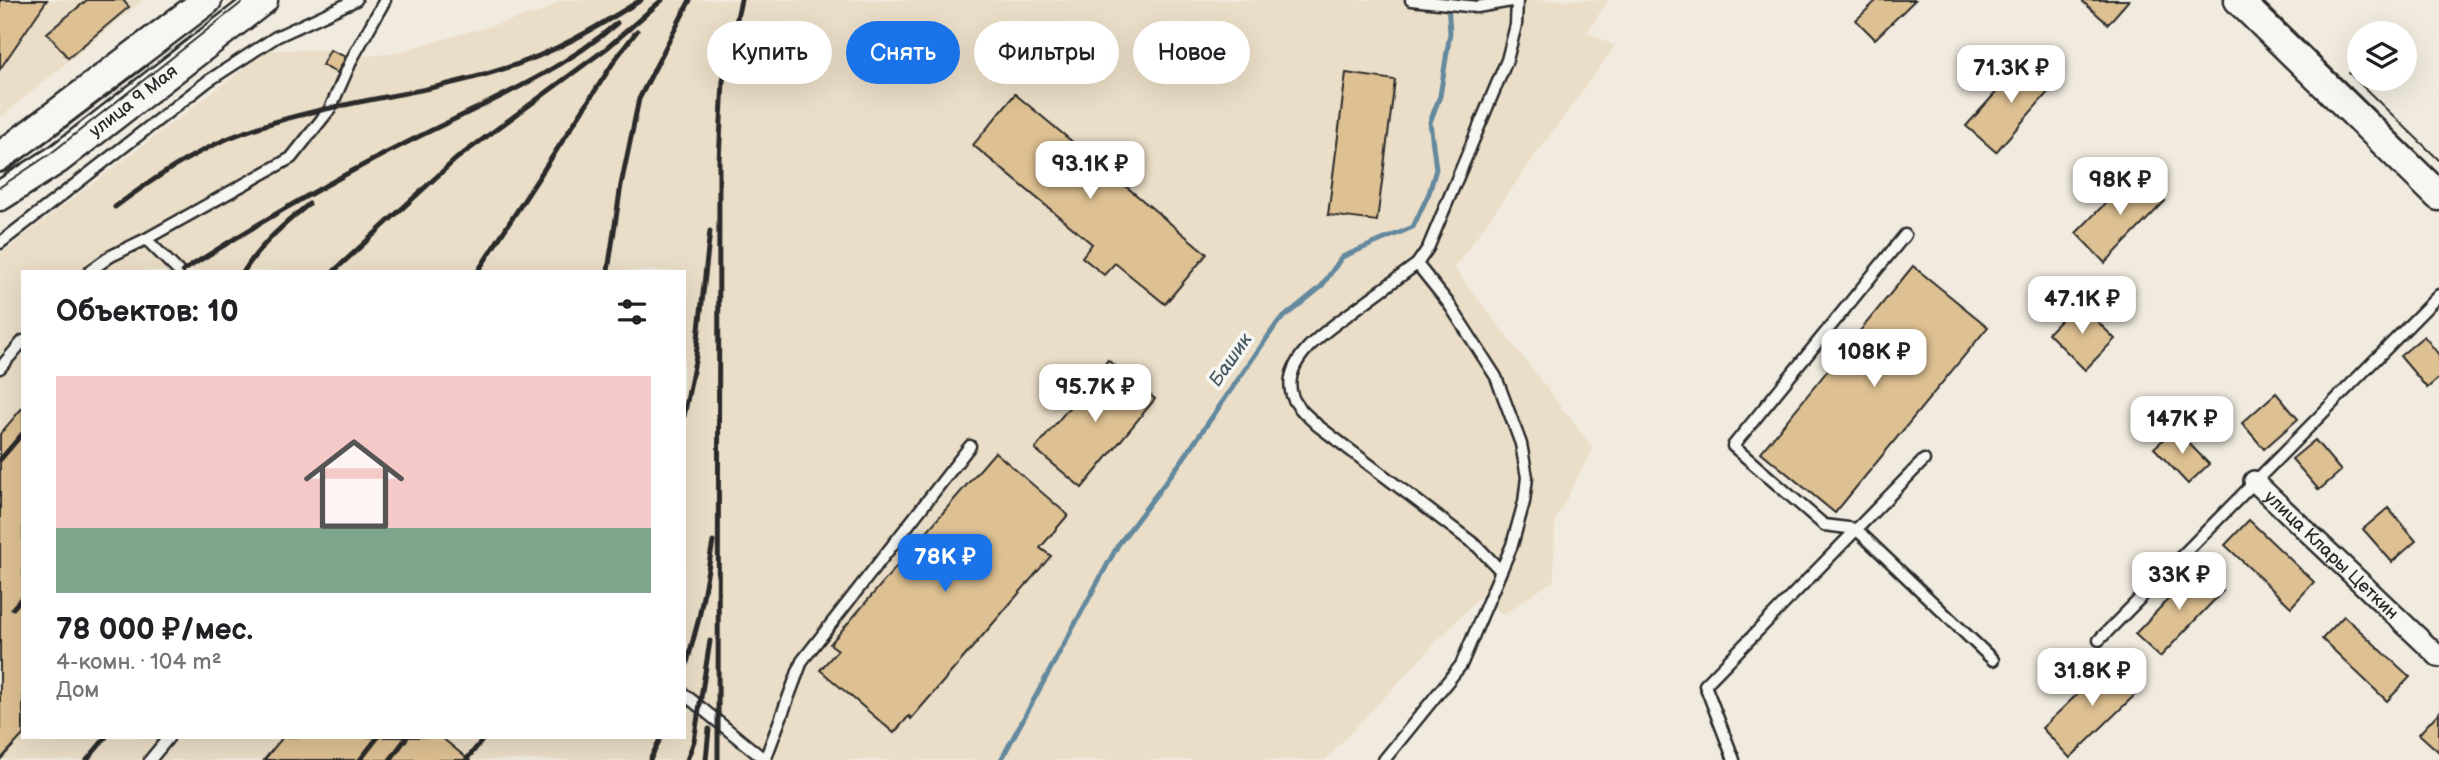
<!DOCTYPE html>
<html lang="ru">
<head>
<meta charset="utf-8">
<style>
	:root { --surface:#fff; --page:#f2f2f2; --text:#202124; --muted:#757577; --accent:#1a73e8 }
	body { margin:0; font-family:"Balsamiq Sans",sans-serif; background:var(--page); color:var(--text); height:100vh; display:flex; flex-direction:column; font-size:26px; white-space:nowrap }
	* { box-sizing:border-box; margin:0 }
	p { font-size:23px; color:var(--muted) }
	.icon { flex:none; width:38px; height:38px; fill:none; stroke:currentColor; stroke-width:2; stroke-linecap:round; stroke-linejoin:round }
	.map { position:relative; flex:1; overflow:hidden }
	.drawer { position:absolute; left:21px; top:270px; width:665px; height:469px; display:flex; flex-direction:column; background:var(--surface); border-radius:0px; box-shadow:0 7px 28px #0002 }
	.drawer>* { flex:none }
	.guide { position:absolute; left:707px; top:21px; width:665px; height:63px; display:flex; gap:14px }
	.buttons { position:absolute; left:2347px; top:21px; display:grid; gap:14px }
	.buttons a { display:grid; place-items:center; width:70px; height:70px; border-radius:50%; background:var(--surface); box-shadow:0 7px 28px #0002; font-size:35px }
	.price { position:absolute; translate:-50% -60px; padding:0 16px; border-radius:14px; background:#fff; color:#222; font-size:23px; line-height:46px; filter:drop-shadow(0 2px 4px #0008) }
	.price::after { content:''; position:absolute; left:50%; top:42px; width:21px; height:16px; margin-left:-10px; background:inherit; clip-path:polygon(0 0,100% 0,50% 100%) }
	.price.current { background:var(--accent); color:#fff }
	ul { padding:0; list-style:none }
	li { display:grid; align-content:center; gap:14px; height:371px; padding:0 35px }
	li span { display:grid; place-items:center; height:217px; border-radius:0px; color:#555 }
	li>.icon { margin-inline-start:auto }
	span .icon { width:126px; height:126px; fill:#fffc; stroke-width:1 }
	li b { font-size:30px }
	h2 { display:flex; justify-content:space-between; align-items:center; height:84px; padding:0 35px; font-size:30px }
	.pill { padding:0 24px; border-radius:32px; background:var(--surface); box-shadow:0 7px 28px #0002; font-size:24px; line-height:63px }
	.pill.current { background:var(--accent); color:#fff }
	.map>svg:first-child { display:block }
</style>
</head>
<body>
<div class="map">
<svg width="2439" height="760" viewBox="0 0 2439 760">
	<rect width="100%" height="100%" fill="#f1ebdf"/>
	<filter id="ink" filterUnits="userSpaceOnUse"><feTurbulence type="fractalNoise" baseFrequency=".0143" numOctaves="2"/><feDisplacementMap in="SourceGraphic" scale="14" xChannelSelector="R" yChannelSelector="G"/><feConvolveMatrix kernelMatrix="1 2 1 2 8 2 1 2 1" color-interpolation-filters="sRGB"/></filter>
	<g filter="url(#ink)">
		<path fill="#ebdec8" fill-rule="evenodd" d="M0,0H143L0,118Z
			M561,0H1609L1587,32L1615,46L1454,268L1593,448L1555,521L1554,580L1503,615L1480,596L1325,760H0V254L268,50H330L346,57L390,54L544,11ZM23,271H684V737H23Z"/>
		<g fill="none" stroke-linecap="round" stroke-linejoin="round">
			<path stroke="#63899e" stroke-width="5" d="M1001,760L1118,545L1183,459L1278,322L1321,287L1342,257L1413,227L1429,193L1436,169L1430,122L1440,96L1450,33L1448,3"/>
		</g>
		<path fill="#dec192" stroke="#2b2b2b" stroke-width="2" d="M0,0H47L0,69Z
			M87,0H123L129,7L68,58L47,33Z
			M1877,0H1915L1875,39L1856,20Z
			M2081,0H2129L2108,24Z
			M330,50L346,57L337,73L322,65Z
			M2026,59L2055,84L1996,152L1966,126Z
			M1346,73L1395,80L1377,221L1328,215Z
			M1015,94L1207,254L1165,304L1115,263L1104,275L1082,257L1092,244L973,145Z
			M2136,172L2165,201L2105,263L2076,233Z
			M1913,266L1988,327L1835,513L1761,452Z
			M2078,302L2115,339L2085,370L2048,333Z
			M2424,336L2439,355V378L2427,388L2400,356Z
			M1108,360L1155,399L1082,488L1035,449Z
			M2276,393L2298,419L2264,449L2242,423Z
			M23,407V735L0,760V434Z
			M2175,429L2209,464L2188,484L2154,448Z
			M2315,440L2341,471L2319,490L2292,459Z
			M995,452L1068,515L1040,548L1051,556L911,719L909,716L894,733L820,670L838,650L830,644Z
			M2388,508L2416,541L2392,562L2363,529Z
			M2249,520L2314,582L2291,607L2225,545Z
			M2198,568L2223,591L2160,657L2135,634Z
			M2344,616L2410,677L2387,701L2322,639Z
			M2115,658L2143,687L2070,758L2042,728Z
			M2439,712V752L2419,734Z
			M283,737H441L469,760H264Z"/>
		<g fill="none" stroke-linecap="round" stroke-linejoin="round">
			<defs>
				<path id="service" d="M1411,0L1477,7L1517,0
					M1905,235L1733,446L1824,525L1856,529L1993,660
					M0,243L208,81L276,37L356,0
					M90,271L111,256L146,239
					M178,271L146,239L291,158L330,109L353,57L385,0
					M0,368L23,341
					M1500,570L1478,547L1317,425C1308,416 1293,405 1291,391C1284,355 1336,324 1360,306C1379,292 1398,278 1417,264L1428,248L1507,60L1516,25L1517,0
					M2099,640L2439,295
					M684,694L765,760
					M150,760L169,737
					M765,760L802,661L970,446
					M1384,760L1461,665L1512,545L1524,502L1527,477L1521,444L1496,377L1449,304L1417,264
					M1734,760L1705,685L1924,460"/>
				<g id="minor">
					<path id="s1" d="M2254,481L2439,657"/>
				</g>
				<g id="secondary">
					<path d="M2239,0L2439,196"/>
					<path d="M0,157L207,0"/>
					<path id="s2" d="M0,196L58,159L263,0"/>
				</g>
			</defs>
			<use href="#service" stroke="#2b2b2b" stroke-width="15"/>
			<use href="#minor" stroke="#2b2b2b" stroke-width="24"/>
			<use href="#secondary" stroke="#2b2b2b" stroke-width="33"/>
			<use href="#service" stroke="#f6f6f2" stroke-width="10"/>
			<use href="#minor" stroke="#f6f6f2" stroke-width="19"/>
			<use href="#secondary" stroke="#f6f6f2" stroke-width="28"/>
			<path stroke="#2b2b2b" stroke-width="2" d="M2259,0L2439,175
				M2349,73L2439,160
				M0,173L41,146L147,66
				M0,187L50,154L245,0"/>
			<path stroke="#2b2b2b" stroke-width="5" d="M115,207C151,180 187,156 229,138C316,102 414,98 503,69C553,54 597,27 641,0
				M183,271C255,225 328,182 404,144C476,107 556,76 617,23
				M244,271C261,244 284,224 309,204
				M334,271L456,159L607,48L662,0
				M478,271L617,57L637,31
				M608,271L621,185L639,99L690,0
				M684,416L696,356L710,231
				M0,460L23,433
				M13,608L23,597
				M684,674L699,618L713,542
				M87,760L106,737
				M360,760L378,737
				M390,760L407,737
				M466,760L485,737
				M650,760L661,737
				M687,760L694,741L710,641
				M706,760L709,729
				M718,760L719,161L723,81L741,0"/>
		</g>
	</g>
	<g text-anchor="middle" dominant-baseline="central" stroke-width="7" stroke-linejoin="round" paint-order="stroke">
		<g font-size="18" fill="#2b2b2b" stroke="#f6f6f2">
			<text stroke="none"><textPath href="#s2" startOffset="164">улица 9 Мая</textPath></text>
			<text stroke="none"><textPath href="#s1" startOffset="107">улица Клары Цеткин</textPath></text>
		</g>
		<g font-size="19" font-style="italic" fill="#475a64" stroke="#f6f6f2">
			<text transform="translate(1231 360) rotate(-55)">Башик</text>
		</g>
	</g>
</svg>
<div class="buttons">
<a><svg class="icon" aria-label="layers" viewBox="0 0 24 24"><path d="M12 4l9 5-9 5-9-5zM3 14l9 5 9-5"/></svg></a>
</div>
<b class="price" style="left:2011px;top:105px">71.3K ₽</b>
<b class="price" style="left:1090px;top:201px">93.1K ₽</b>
<b class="price" style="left:2120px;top:217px">98K ₽</b>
<b class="price" style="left:2082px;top:336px">47.1K ₽</b>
<b class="price" style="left:1874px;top:389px">108K ₽</b>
<b class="price" style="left:1095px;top:424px">95.7K ₽</b>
<b class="price" style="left:2182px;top:456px">147K ₽</b>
<b class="price current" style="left:945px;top:594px">78K ₽</b>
<b class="price" style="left:2179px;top:612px">33K ₽</b>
<b class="price" style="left:2092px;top:708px">31.8K ₽</b>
<div class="guide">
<a class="pill">Купить</a>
<a class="pill current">Снять</a>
<a class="pill">Фильтры</a>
<a class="pill">Новое</a>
</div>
<section class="drawer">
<h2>Объектов: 10<svg class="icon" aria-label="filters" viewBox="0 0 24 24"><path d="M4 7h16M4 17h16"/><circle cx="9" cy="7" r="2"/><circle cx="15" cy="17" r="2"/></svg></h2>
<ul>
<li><span style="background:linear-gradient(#f6c9c9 70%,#7fa58c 0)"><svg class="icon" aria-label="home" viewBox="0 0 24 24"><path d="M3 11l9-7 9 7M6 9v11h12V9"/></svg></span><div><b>78 000 ₽/мес.</b><p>4-комн. · 104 m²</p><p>Дом</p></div></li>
</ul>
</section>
</div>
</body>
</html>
